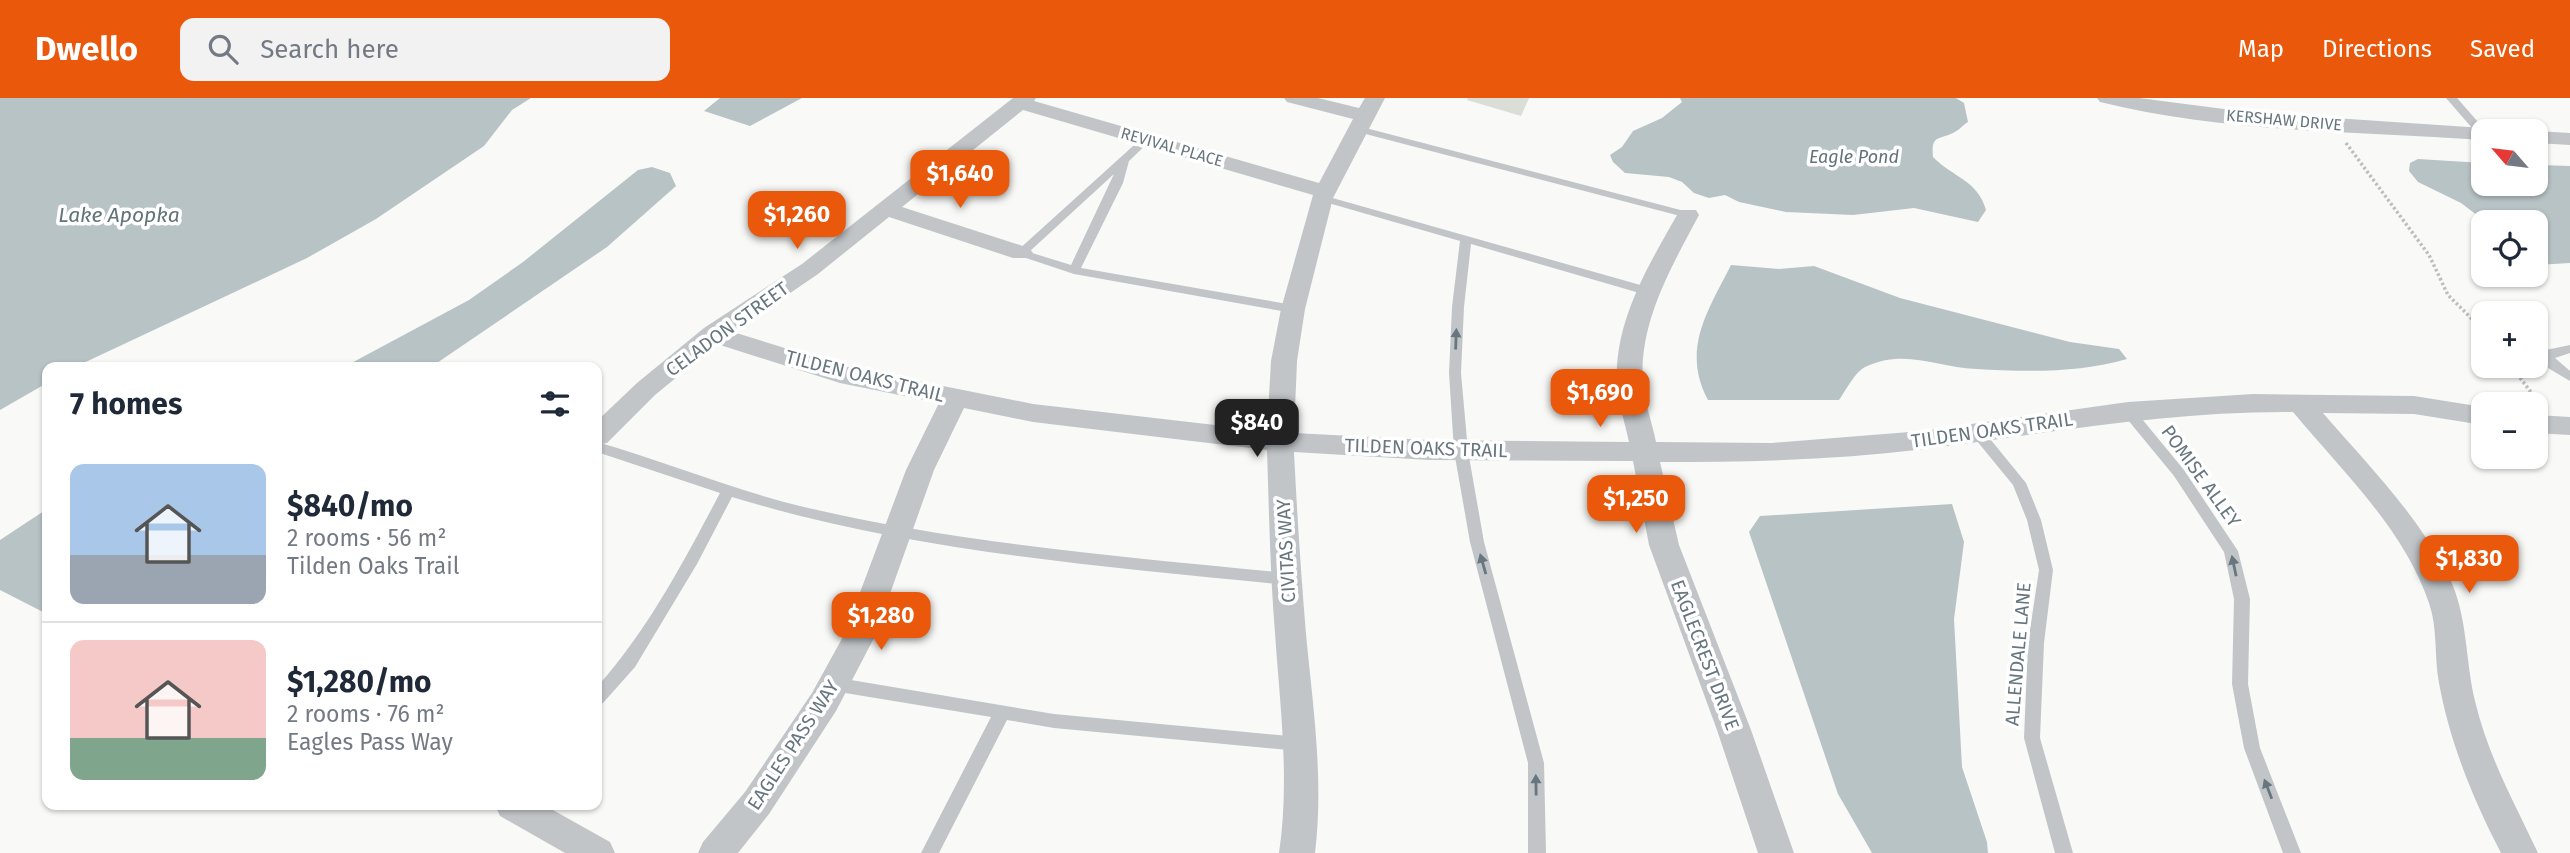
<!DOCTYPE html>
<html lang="en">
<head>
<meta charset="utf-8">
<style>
	:root { --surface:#fff; --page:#f2f2f3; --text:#1f2937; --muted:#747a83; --line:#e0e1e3; --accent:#ea580c }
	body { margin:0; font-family:"Fira Sans",sans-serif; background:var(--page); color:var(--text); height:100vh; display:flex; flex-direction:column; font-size:26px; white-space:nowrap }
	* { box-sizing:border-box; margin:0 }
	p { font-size:23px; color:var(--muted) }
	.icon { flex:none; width:38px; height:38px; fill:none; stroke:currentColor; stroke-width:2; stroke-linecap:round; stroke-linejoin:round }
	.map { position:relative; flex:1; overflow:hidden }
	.side { position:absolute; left:42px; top:264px; width:560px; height:448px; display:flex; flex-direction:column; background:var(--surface); border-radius:14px; box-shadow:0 2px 5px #0004 }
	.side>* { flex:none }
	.needle { width:46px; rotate:298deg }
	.controls { position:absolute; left:2471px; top:21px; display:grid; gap:14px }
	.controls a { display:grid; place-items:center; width:77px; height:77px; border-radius:14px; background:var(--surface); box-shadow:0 2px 5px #0004; font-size:35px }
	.price { position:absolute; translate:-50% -60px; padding:0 16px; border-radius:14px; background:var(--accent); color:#fff; font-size:23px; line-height:46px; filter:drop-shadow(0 2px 4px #0008) }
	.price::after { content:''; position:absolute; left:50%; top:42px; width:21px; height:16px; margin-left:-10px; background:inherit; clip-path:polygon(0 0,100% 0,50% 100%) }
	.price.on { background:#222; color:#fff }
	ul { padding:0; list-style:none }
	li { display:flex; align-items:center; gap:21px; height:175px; padding:0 28px }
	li+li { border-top:2px solid var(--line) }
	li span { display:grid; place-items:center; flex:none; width:196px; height:140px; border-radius:14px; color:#555 }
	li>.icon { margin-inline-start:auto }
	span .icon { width:84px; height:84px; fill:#fffc; stroke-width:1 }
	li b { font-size:30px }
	h2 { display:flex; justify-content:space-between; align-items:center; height:84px; padding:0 28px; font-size:30px }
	header { display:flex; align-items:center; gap:42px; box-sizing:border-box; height:98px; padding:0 35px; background:var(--accent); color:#fff }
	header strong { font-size:33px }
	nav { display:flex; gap:38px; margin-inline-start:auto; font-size:24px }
	.search { width:490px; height:63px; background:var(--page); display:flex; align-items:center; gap:18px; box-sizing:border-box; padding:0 24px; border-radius:14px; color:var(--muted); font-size:26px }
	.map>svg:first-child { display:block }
</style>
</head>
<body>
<header>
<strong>Dwello</strong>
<div class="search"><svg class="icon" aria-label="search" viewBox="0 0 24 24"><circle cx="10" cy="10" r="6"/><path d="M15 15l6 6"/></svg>Search here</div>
<nav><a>Map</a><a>Directions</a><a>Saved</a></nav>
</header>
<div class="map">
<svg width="2570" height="755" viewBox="0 0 2570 755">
	<rect width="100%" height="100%" fill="#f9f9f7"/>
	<path fill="#daded7" d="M1468,0H1529L1521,18L1467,2Z"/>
	<path fill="#b8c3c6" d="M0,0H531L512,12L484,48L376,121L307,160L75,269L47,270V285L0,312Z
		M720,0H802L750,28L704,13Z
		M1680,0H1956L1964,5L1968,24C1963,27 1958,33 1953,35C1938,42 1931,37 1933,59C1952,79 1978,82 1986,112L1978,124L1914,110L1853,117L1786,114L1739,104L1725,97L1709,100L1694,95L1682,84L1669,79L1625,75L1613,64L1610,57L1622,49L1633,33L1662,20L1682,4Z
		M2418,61L2483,65V86H2536V67L2570,68V165L2536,167V124H2483V162L2474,151L2480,138L2482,121L2461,105L2418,84L2409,73L2410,65Z
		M652,69L670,75L676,88L607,149L431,269H344L469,202L523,164L638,72Z
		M1731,167L1779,171L1814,168L1900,200L2070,244L2119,251L2127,261C2080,275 2025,274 1976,271C1937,269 1904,250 1865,269C1855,274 1846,292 1839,302H1708C1681,251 1708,213 1731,167Z
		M1952,406L1964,444L1954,521L1962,669L1987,744L1988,755H1872L1838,696L1749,434L1760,418Z
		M47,411V516L0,492V442Z"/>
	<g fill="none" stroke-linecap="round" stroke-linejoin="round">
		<path stroke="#bbbec0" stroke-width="3.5" stroke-dasharray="2.5 2.5" stroke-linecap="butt" d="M2346,45L2429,157L2448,197L2483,232
			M2511,268L2540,306"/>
		<path fill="#c1c5c8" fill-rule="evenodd" d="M2446,0H2457L2486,33H2483V39L2479,38Z
			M1358,28L1692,115L1694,117L1688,120L1354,33L1353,31Z
			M1147,38L1152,41L1129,63L1123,85L1081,170L1293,207L1297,208L1299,211L1297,214L1293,215L1074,176L1017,157V153L1143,39ZM1114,76L1071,167L1029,154Z
			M1322,97L1651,190L1653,193L1651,196H1643L1471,146L1464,209L1461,275L1468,353L1484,444L1544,665L1546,755H1528V665L1470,444L1454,353L1449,275L1452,209L1460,143L1318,102L1316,100Z
			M2570,247V255L2555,260L2570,273V283L2548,270L2543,260L2546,252Z
			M2128,308L2133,310L2184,372L2238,453L2250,501L2248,586L2260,650L2301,755H2283L2244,650L2232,586L2234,501L2224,454L2174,378L2123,316L2121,313Z
			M1977,329L1982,331L2026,385L2041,422L2053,472L2044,545L2040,640L2073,755H2055L2024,640L2028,545L2039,472L2027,422L2013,387L1972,337L1970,334L1972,331Z
			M597,344C667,364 733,392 804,409C962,446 1125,459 1286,475L1291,477L1294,481L1291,485L1286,487C1101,468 911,454 732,399L697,466L635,569L603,605L597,607V589C648,532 684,463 720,395L597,354Z
			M833,579L1054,616L1300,639L1306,641L1308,646L1306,651L1300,653L1054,630L1007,622L939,755H921L991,619L833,593L827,591L825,586L827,581Z"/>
		<path fill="#c1c5c8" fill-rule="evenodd" d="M1013,0H1036L1034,3L1319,85L1353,21L1287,4L1284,0H1318L1359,10L1365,0H1385L1333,100L1305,211L1297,263L1294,335L1429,342L1629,344C1625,325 1618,304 1617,285C1614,224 1648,168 1677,117L1680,112H1696L1699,117C1672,168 1638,225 1643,286C1645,305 1652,325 1656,344L1772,345L1922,333L2128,304L2253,296L2414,298L2483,309V327L2414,316L2323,315C2368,367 2418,417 2449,479C2468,518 2465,561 2475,603C2488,658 2514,704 2538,755H2501C2473,701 2450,645 2439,585C2434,559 2438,531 2429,505C2404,431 2342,373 2293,314C2169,313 2048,335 1925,351C1837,362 1749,364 1660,364L1679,447L1751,632L1794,755H1758L1717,632L1649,447L1633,363L1429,362L1294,354C1297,415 1301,476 1306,536C1313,609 1324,682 1315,755H1279C1290,682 1280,608 1275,535C1270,474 1269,413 1267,352L1033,324L964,310L934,372L875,538L836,613L769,716L738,755H698L703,744L745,694L812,595L844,537L906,372L939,305L840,285L717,246L655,297L607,345L597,347V323L637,285L704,230L802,166ZM1023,12L1313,97L1281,211L1271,263L1267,333L1033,306L843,268L733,234L818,176L889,119L1013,160H1029L1033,155L1029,150L902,109Z
			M2097,0H2139L2247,14L2483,30L2492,33H2483V42C2356,33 2224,35 2100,4Z
			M2534,33H2536L2570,35V47L2536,45V33Z
			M2536,317L2570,319V337L2536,335Z
			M495,707H544L610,744L615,755H565L500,718Z"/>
	</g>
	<defs><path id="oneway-solid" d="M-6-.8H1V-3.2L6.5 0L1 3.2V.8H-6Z" transform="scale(1.75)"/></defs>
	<g fill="#67767f">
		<use href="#oneway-solid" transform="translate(1456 241) rotate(-88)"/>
		<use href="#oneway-solid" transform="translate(1483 466) rotate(-106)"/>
		<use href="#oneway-solid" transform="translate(2234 468) rotate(-102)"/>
		<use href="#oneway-solid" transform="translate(1536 687) rotate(-91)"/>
		<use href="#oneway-solid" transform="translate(2268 691) rotate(-111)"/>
	</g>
	<g text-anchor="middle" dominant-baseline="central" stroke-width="7" stroke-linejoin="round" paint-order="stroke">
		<g font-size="16" fill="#67767f" stroke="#fff">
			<text transform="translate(2284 22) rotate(5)">KERSHAW DRIVE</text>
			<text transform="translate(1172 49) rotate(16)">REVIVAL PLACE</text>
		</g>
		<g font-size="18" font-style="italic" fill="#627478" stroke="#fff">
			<text x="1854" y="59">Eagle Pond</text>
		</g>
		<g font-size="19" fill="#67767f" stroke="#fff">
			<text transform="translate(727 231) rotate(-36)">CELADON STREET</text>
			<text transform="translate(865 278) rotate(14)">TILDEN OAKS TRAIL</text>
			<text transform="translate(1992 332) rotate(-8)">TILDEN OAKS TRAIL</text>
			<text transform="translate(1426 350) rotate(2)">TILDEN OAKS TRAIL</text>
			<text transform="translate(2201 378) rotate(54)">POMISE ALLEY</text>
			<text transform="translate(1286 453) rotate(-93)">CIVITAS WAY</text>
			<text transform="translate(2018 556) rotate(-85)">ALLENDALE LANE</text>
			<text transform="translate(1705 557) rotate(69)">EAGLECREST DRIVE</text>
			<text transform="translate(793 647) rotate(-57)">EAGLES PASS WAY</text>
		</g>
		<g font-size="21" font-style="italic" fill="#627478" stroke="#fff">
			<text x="119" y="117">Lake Apopka</text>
		</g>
	</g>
</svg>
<div class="controls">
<a><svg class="needle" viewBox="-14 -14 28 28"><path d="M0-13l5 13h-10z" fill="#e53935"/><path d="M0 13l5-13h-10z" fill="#747a83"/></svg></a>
<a><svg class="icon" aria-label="locate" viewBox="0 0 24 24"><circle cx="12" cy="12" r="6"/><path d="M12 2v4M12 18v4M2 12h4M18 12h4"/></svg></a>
<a>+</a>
<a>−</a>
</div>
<b class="price" style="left:960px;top:112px">$1,640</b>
<b class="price" style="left:797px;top:153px">$1,260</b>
<b class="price" style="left:1600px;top:331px">$1,690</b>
<b class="price on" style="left:1257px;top:361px">$840</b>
<b class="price" style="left:1636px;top:437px">$1,250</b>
<b class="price" style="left:2469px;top:497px">$1,830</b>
<b class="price" style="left:881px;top:554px">$1,280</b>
<section class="side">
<h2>7 homes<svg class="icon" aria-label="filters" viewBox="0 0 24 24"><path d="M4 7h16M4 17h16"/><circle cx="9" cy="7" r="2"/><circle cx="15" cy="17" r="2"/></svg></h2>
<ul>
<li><span style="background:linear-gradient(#a9c7e8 65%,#9aa5b1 0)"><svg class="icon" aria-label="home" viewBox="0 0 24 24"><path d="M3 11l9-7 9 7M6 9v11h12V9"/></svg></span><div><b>$840/mo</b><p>2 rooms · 56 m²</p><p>Tilden Oaks Trail</p></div></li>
<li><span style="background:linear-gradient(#f6c9c9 70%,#7fa58c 0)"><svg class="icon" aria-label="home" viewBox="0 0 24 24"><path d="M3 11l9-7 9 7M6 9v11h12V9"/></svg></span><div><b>$1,280/mo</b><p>2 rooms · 76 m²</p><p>Eagles Pass Way</p></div></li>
</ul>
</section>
</div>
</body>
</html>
